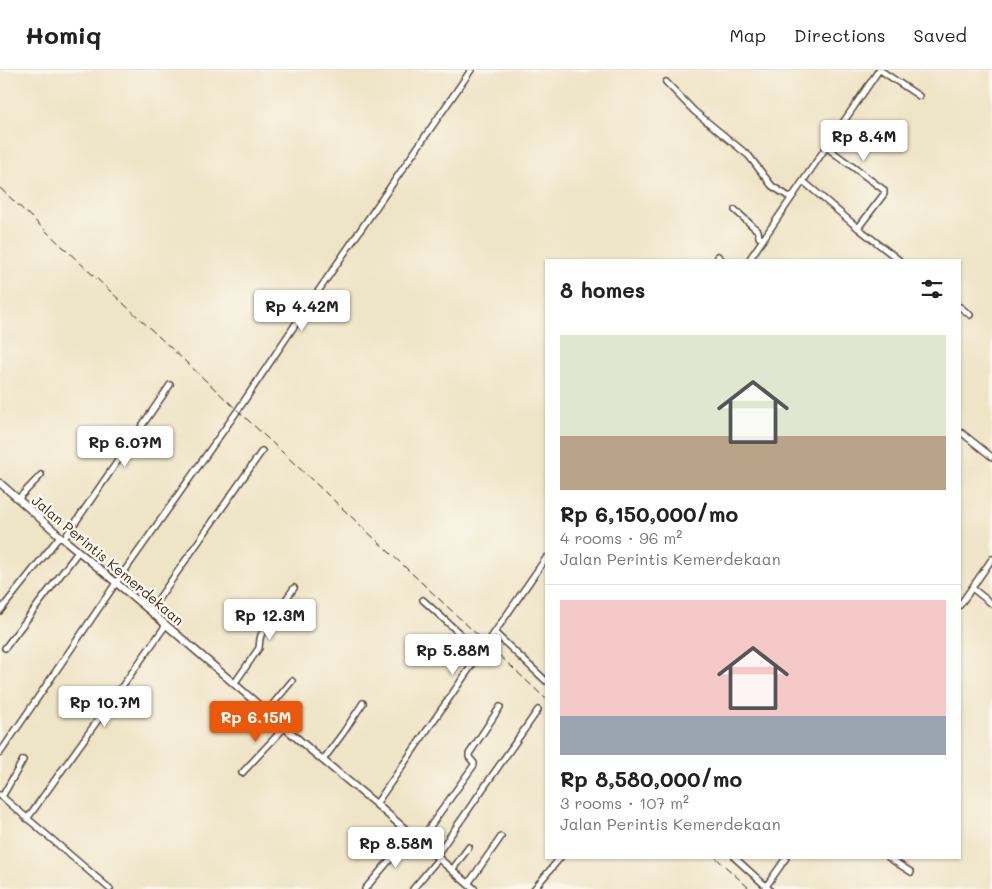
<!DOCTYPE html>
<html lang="en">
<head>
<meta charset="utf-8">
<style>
	:root { --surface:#fff; --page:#f2f2f2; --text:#222; --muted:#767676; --line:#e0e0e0; --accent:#ea580c }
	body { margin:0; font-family:Mali,sans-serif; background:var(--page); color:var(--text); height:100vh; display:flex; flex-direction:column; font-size:19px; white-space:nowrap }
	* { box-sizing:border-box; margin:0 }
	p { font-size:16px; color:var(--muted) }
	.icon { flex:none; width:28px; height:28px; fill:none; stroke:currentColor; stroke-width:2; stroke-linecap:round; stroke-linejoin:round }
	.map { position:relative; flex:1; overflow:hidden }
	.panel { position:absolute; left:545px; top:189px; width:416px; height:600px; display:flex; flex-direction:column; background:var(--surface); border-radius:0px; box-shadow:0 1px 4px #0004 }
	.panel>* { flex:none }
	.price { position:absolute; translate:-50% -42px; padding:0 11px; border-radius:5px; background:#fff; color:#222; font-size:16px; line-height:32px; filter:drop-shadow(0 1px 2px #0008) }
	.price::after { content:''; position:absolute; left:50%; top:30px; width:15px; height:11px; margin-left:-8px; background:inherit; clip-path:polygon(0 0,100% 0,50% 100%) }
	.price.active { background:var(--accent); color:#fff }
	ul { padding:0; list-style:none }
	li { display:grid; align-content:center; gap:10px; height:265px; padding:0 15px }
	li+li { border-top:1px solid var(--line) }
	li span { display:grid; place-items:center; height:155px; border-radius:0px; color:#555 }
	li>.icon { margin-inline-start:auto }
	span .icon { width:90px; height:90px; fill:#fffc; stroke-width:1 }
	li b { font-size:21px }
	h2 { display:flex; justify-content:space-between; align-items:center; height:60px; padding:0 15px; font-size:21px }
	header { display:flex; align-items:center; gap:30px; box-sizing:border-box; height:70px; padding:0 25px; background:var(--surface); border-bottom:1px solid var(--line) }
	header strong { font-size:24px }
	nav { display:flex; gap:28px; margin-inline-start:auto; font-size:18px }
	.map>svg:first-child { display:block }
</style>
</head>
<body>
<header>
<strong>Homiq</strong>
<nav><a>Map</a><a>Directions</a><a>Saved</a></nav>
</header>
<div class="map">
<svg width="992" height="819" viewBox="0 0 992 819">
	<rect width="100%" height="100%" fill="#fbf7ec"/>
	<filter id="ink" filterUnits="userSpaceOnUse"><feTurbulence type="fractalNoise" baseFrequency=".02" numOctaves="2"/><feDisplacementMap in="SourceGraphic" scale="10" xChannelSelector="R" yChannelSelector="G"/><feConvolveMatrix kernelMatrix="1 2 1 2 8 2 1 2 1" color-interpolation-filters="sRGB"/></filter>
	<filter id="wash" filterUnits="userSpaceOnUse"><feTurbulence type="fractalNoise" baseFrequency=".0096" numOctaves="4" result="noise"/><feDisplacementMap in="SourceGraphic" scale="20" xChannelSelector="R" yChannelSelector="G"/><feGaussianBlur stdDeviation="1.12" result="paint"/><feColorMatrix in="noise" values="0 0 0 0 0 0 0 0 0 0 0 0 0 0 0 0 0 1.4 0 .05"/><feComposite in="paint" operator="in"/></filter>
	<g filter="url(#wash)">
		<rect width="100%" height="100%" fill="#eee4c6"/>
	</g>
	<g filter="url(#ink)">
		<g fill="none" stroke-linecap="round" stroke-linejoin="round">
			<defs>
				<path id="minor" d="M880,0L919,26
					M666,12L694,41L749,86L772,116L791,128
					M803,111L858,158L884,124V120L826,77
					M735,140L758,161L759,167L763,170
					M858,158L899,190
					M718,186L722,190
					M749,190L879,0
					M960,237L970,245
					M962,363L992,387
					M18,429L41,405
					M64,469L170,315
					M972,518L992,534
					M423,530L481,583
					M960,535L992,489
					M0,541L60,466
					M150,541L262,381
					M495,563L546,611
					M5,578L78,482
					M234,614L259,578L260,569L261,565L294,518
					M267,641L292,611
					M0,683L116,513L238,340L301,246L471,0
					M323,690L343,663L363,633
					M242,703L285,657
					M0,725L110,819
					M2,727L23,690
					M376,734L546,488
					M27,749L166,555
					M419,772L474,695V693L469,687V684L500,637
					M436,786L538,640
					M735,788L769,819
					M889,788L911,802
					M452,800L469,777
					M468,814L501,767
					M765,818L786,788
					M365,819L411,765
					M413,819L439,788
					M534,819L560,788"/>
				<path id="tertiary" d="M0,413L60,466L150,541L268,643L313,682L376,734L474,819"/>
			</defs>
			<use href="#minor" stroke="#564637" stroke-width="8"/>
			<use href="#tertiary" stroke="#564637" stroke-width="9"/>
			<use href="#minor" stroke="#fff" stroke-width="5"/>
			<use href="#tertiary" stroke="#fff" stroke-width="6"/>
			<path stroke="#3b2a1e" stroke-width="1" stroke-dasharray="8 4" stroke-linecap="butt" d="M0,118L546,629
				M716,788L750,819"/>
		</g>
	</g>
	<g text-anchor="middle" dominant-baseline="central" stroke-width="5" stroke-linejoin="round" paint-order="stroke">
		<g font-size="14" fill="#3b2a1e" stroke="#fbf7ec">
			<text transform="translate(108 490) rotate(40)">Jalan Perintis Kemerdekaan</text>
		</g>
	</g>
</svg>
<b class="price" style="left:864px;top:92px">Rp 8.4M</b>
<b class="price" style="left:302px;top:262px">Rp 4.42M</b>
<b class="price" style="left:125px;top:398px">Rp 6.07M</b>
<b class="price" style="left:270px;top:571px">Rp 12.3M</b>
<b class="price" style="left:453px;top:606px">Rp 5.88M</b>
<b class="price" style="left:105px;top:658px">Rp 10.7M</b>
<b class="price active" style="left:256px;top:673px">Rp 6.15M</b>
<b class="price" style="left:396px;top:799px">Rp 8.58M</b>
<section class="panel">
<h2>8 homes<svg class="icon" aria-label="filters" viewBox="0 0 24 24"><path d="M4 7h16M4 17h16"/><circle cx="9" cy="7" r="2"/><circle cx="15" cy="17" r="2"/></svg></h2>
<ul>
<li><span style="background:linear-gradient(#dfe7d0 65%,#b9a48a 0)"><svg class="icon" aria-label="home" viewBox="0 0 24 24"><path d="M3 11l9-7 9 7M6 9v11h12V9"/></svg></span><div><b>Rp 6,150,000/mo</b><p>4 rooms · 96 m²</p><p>Jalan Perintis Kemerdekaan</p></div></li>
<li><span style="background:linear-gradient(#f6c9c9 75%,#9aa5b1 0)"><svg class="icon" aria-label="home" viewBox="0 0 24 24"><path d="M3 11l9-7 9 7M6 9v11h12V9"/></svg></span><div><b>Rp 8,580,000/mo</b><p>3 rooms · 107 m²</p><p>Jalan Perintis Kemerdekaan</p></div></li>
</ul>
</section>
</div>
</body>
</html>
